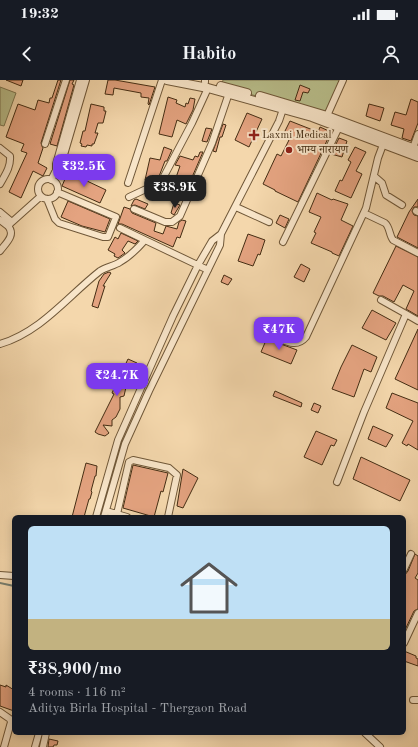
<!DOCTYPE html>
<html lang="en">
<head>
<meta charset="utf-8">
<style>
	:root { --surface:#171b24; --page:#242831; --text:#f1f3f6; --muted:#9ea1a6; --accent:#7c3aed }
	body { margin:0; font-family:"Old Standard TT","Noto Serif Devanagari",serif; background:var(--page); color:var(--text); height:100vh; display:flex; flex-direction:column; font-size:15px; white-space:nowrap }
	* { box-sizing:border-box; margin:0 }
	p { font-size:13px; color:var(--muted) }
	.icon { flex:none; width:22px; height:22px; fill:none; stroke:currentColor; stroke-width:2; stroke-linecap:round; stroke-linejoin:round }
	.map { position:relative; flex:1; overflow:hidden }
	.side { position:absolute; left:12px; top:435px; width:394px; height:220px; display:flex; flex-direction:column; background:var(--surface); border-radius:6px; box-shadow:0 2px 10px #0003 }
	.side>* { flex:none }
	.price { position:absolute; translate:-50% -34px; padding:0 9px; border-radius:8px; background:var(--accent); color:#fff; font-size:13px; line-height:26px; filter:drop-shadow(0 1px 2px #0008) }
	.price::after { content:''; position:absolute; left:50%; top:24px; width:12px; height:9px; margin-left:-6px; background:inherit; clip-path:polygon(0 0,100% 0,50% 100%) }
	.price.on { background:#222; color:#fff }
	ul { padding:0; list-style:none }
	li { display:grid; align-content:center; gap:8px; height:212px; padding:0 16px }
	li span { display:grid; place-items:center; height:124px; border-radius:6px; color:#555 }
	li>.icon { margin-inline-start:auto }
	span .icon { width:72px; height:72px; fill:#fffc; stroke-width:1 }
	li b { font-size:17px }
	.status { display:flex; justify-content:space-between; align-items:center; height:28px; padding:0 20px; background:var(--surface); direction:ltr }
	.status svg { height:11px; fill:currentColor }
	header { display:flex; justify-content:space-between; align-items:center; height:52px; padding:0 16px; background:var(--surface); font-size:18px; font-weight:700 }
	.map>svg:first-child { display:block }
</style>
</head>
<body>
<div class="status"><b>19:32</b><svg viewBox="0 0 49 12"><path d="M0 12V9h3v3zM5 12V6h3v6zM10 12V3h3v9zM15 12V0h3v12zM26 1h20v11H26zM47 4h2v5h-2z"/></svg></div>
<header><svg class="icon" aria-label="back" viewBox="0 0 24 24"><path d="M15 5l-7 7 7 7"/></svg>Habito<svg class="icon" aria-label="person" viewBox="0 0 24 24"><circle cx="12" cy="8" r="4"/><path d="M4 21q1-7 8-7t8 7"/></svg></header>
<div class="map">
<svg width="418" height="667" viewBox="0 0 418 667">
	<rect width="100%" height="100%" fill="#f4d7ac"/>
	<filter id="stains"><feTurbulence type="fractalNoise" baseFrequency=".005" numOctaves="4"/><feColorMatrix values="0 0 0 0 .2 0 0 0 0 .09 0 0 0 0 .02 0 0 0 .5 -.17"/></filter>
	<radialGradient id="worn" r=".72"><stop offset=".6" stop-color="#630" stop-opacity="0"/><stop offset="1" stop-color="#630" stop-opacity=".3"/></radialGradient>
	<path fill="#b9bf8c" stroke="#7e7650" d="M223,0H340L327,36L221,6Z
		M0,7L16,13L4,46L0,45Z"/>
	<g fill="none" stroke-linecap="round" stroke-linejoin="round">
		<path stroke="#798071" stroke-width="2" d="M0,503L14,506"/>
	</g>
	<path fill="#e4a380" stroke="#442d13" d="M6,0H23L21,6Z
		M58,0H61L41,63L43,68L38,83L47,88L43,96L33,91L21,118L9,112L27,73L21,71L24,64L6,57L18,24L35,30L38,20L49,23L50,18H52Z
		M70,0H74L72,4L74,5L57,66L50,64Z
		M108,0H115L155,7L149,25L148,24L149,18L141,17V13L114,8L113,15L105,14Z
		M300,5L310,9L308,13L303,12L300,21L295,20Z
		M168,17L177,20L176,23L185,27L186,23L188,24L190,18L195,19L193,30L186,44L177,40L172,57L159,54Z
		M411,19L418,22V43L411,61L402,58L404,49L391,45L395,32L406,35Z
		M91,24L104,27V31H106L103,43H98L95,53H98L94,64H92V66L87,65L86,67L81,66L82,64L80,63L83,51H85Z
		M369,24L384,28L380,41L366,36Z
		M247,33L262,39L249,67L235,60Z
		M290,41L318,52L320,47L331,52L298,122L275,111V110L263,104L277,74L281,76L289,60L282,57Z
		M223,44L226,45L222,57H220L216,72L213,71Z
		M206,48L212,49L207,62L202,61Z
		M339,58L347,61L342,77L331,74Z
		M164,67L172,70L171,72L167,81H165L158,99L150,96L149,101L145,100L150,78L160,80Z
		M355,67L366,72L356,91L362,94L351,118L335,111L340,100L342,101L351,82L348,80Z
		M200,72H203L186,111L178,108L174,120L166,117L169,108L172,109L180,86L175,85L180,76L193,80L195,76L198,77Z
		M68,92L106,110L100,123L62,106Z
		M317,113L332,120L333,119L348,124L341,140L353,146L339,176L332,173V172L311,163L316,153L314,152L321,137L309,132Z
		M136,119L148,124L145,129L135,125L131,126L134,120Z
		M418,119V127H414L412,131L414,135L418,136V168L397,157L409,132Z
		M68,121L110,139L105,152L82,146L61,137Z
		M174,123L180,125L174,135L171,133Z
		M124,127L130,129L132,133L156,143L154,151L163,154L166,146L177,149L179,142L182,140L186,141L180,158L177,157L173,167L122,144H118Z
		M280,135L289,139L285,148L276,143Z
		M121,153L138,161L135,164L128,161L122,170L125,173L118,178L114,176L115,174L108,170L115,157L118,159Z
		M248,154L265,160L260,175L258,174L253,186L238,181Z
		M396,166L418,177V236L406,229L414,211L403,205L394,222L383,216H379L373,213Z
		M301,184L310,189L304,202L294,197Z
		M109,192L111,193L103,206H105L98,228L92,226L99,201L104,194Z
		M224,195L232,199L228,205L221,202Z
		M372,230L396,243L386,260L362,248Z
		M418,249V310L395,299Z
		M267,258L270,260L297,270L291,284L261,272Z
		M352,265L377,277L371,292L364,289L354,317L332,309L341,287Z
		M128,279L137,283L135,293L129,301V305L126,307L124,316L120,317V329L116,337L112,340V346L103,345L109,353L105,356L98,354L95,352L114,314L112,313Z
		M275,311L302,323L301,327L273,316Z
		M392,313L418,323V370L408,364L407,366L402,363L413,341L386,328Z
		M314,323L321,326L318,333L311,330Z
		M373,346L393,355L386,367L368,359Z
		M316,351L337,360L334,366L331,365L322,385L304,377Z
		M361,377L410,400L400,421L353,399Z
		M86,383L97,386L96,396H95L91,411L92,412L90,419H89L84,437H72Z
		M133,385L168,393L163,412L161,411L154,437L123,428Z
		M183,389L198,398L183,428L177,426Z
		M415,474L418,476V493L415,498L418,500V529L414,531L405,550L404,496L408,491Z
		M404,571L416,576V578L418,579V586L404,581Z
		M0,605L6,607V605L14,610V631L0,626Z
		M49,659L58,661L57,665H54L53,667H48Z"/>
	<g fill="none" stroke-linecap="round" stroke-linejoin="round">
		<defs>
			<path id="minor" d="M205,2V0
				M326,38L343,0
				M45,64L66,0
				M0,68L10,76C11,87 5,95 0,104
				M413,68L418,54
				M56,90V84L80,0
				M374,96L382,103L386,115L402,125
				M38 109a10 10 0 1 1 20 0a10 10 0 1 1-20 0Z
				M51,100L56,90L61,85L86,0
				M128,103L162,0
				M129,117L161,102L192,43L208,8
				M47,119L55,139L59,143L103,157H108L116,137L57,112
				M236,127L269,142
				M134,129L165,142H172L180,136L212,63L229,13
				M416,131L418,132
				M0,132L12,142L8,146C16,155 6,163 0,171
				M364,133L385,143C390,147 389,155 393,160L418,173
				M0,140L8,146
				M12,142L41,116
				M120,148L145,160
				M283,162L340,45
				M381,220L406,234
				M271,256C284,260 296,269 306,257L366,128L378,78L384,62
				M0,264C41,252 68,216 100,191C106,187 114,186 120,182C129,177 138,168 145,160L208,190
				M337,402L364,332L406,234L418,241
				M106,431L127,437
				M117,434L129,382L133,380L169,388L177,395L168,437
				M96,437L118,360L173,236L198,185L212,161L221,154L279,41L284,26
				M104,437L125,364L149,311L220,165L221,154
				M404,489L411,474
				M0,495L14,496
				M404,563L418,533
				M413,620H418
				M0,632L10,639L11,642L4,667
				M365,653L380,667
				M35,667L39,653
				M43,667L46,653"/>
			<path id="tertiary" d="M167,0L208,8L312,37L418,77
				M221,6L247,13
				M260,16L327,36L418,70"/>
		</defs>
		<use href="#minor" stroke="#705839" stroke-width="8"/>
		<use href="#tertiary" stroke="#705839" stroke-width="10"/>
		<use href="#minor" stroke="#f8e5c9" stroke-width="6"/>
		<use href="#tertiary" stroke="#f8e5c9" stroke-width="8"/>
	</g>
	<g fill="#8f2418" stroke="#f8e5c9" stroke-width="1.5">
		<path d="M252 49h4v4h4v4h-4v4h-4v-4h-4v-4h4z"/>
		<circle cx="289" cy="70" r="4"/>
	</g>
	<g text-anchor="middle" dominant-baseline="central" stroke-width="4" stroke-linejoin="round" paint-order="stroke">
		<g font-size="11" fill="#442d13" stroke="#f8e5c9" text-anchor="start">
			<text x="262" y="55">Laxmi Medical</text>
			<text x="297" y="70">भाग्य नारायण</text>
		</g>
	</g>
	<rect width="100%" height="100%" filter="url(#stains)"/>
	<rect width="100%" height="100%" fill="url(#worn)"/>
</svg>
<b class="price" style="left:84px;top:108px">₹32.5K</b>
<b class="price on" style="left:175px;top:129px">₹38.9K</b>
<b class="price" style="left:279px;top:271px">₹47K</b>
<b class="price" style="left:117px;top:317px">₹24.7K</b>
<section class="side">
<ul>
<li><span style="background:linear-gradient(#bfe0f5 75%,#c2b280 0)"><svg class="icon" aria-label="home" viewBox="0 0 24 24"><path d="M3 11l9-7 9 7M6 9v11h12V9"/></svg></span><div><b>₹38,900/mo</b><p>4 rooms · 116 m²</p><p>Aditya Birla Hospital - Thergaon Road</p></div></li>
</ul>
</section>
</div>
</body>
</html>
